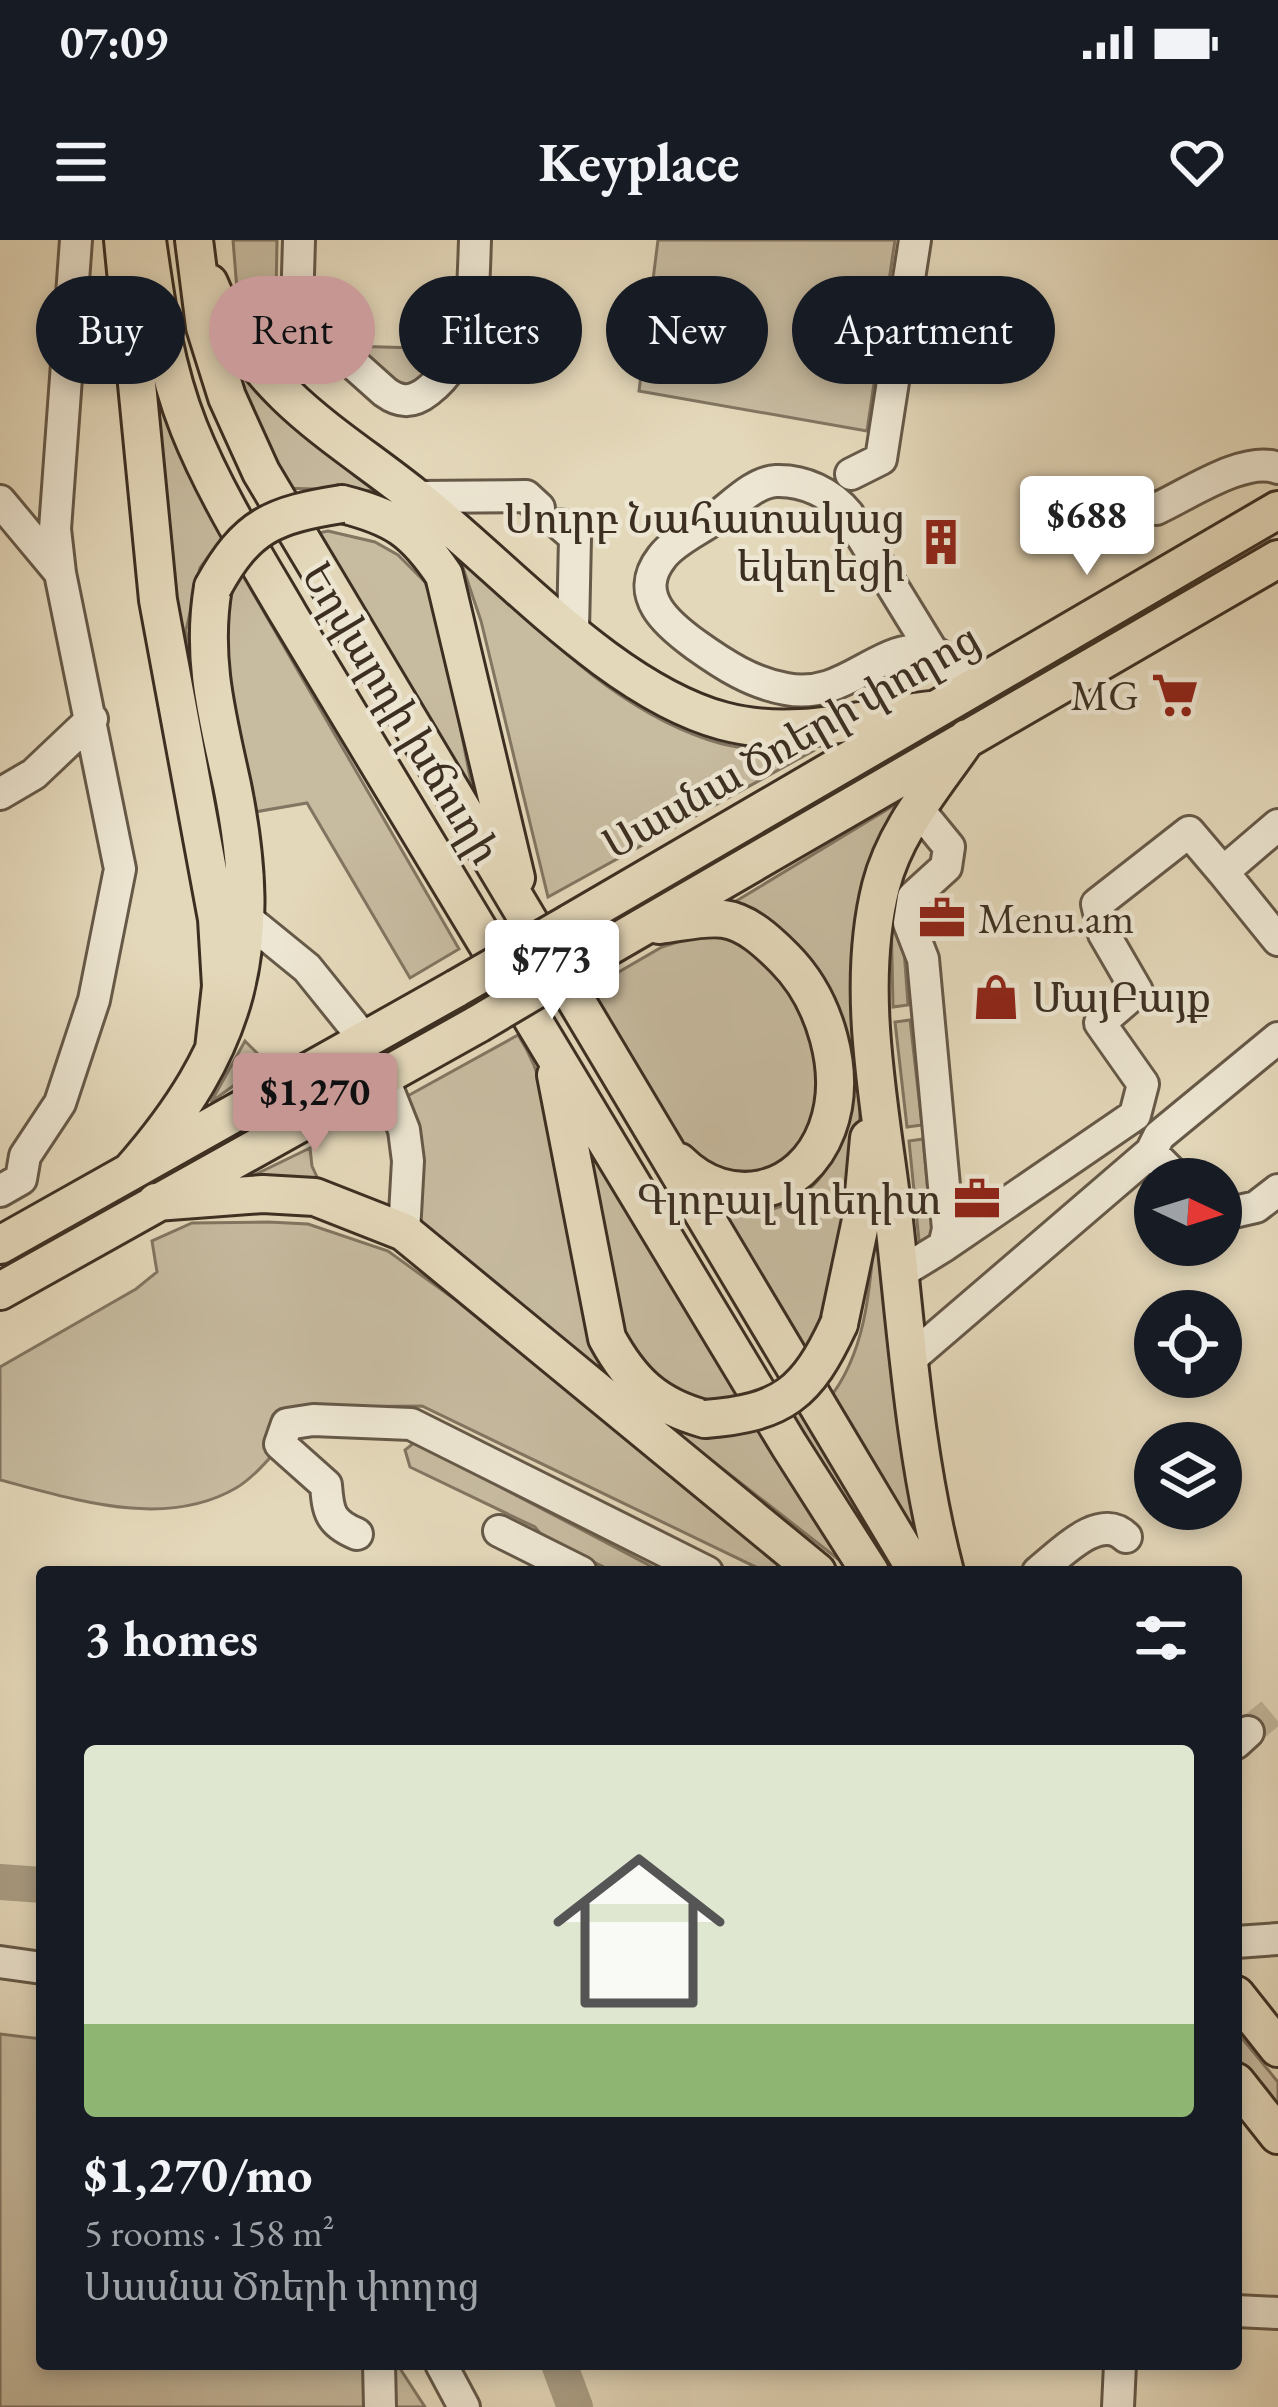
<!DOCTYPE html>
<html lang="en">
<head>
<meta charset="utf-8">
<style>
	:root { --surface:#171b24; --page:#20242c; --text:#f1f3f6; --muted:#9ea1a6; --accent:#c59692 }
	body { margin:0; font-family:"EB Garamond","Noto Serif Armenian",serif; background:var(--page); color:var(--text); height:100vh; display:flex; flex-direction:column; font-size:45px; white-space:nowrap }
	* { box-sizing:border-box; margin:0 }
	p { font-size:39px; color:var(--muted) }
	.icon { flex:none; width:66px; height:66px; fill:none; stroke:currentColor; stroke-width:2; stroke-linecap:round; stroke-linejoin:round }
	.map { position:relative; flex:1; overflow:hidden }
	.drawer { position:absolute; left:36px; top:1326px; width:1206px; height:804px; display:flex; flex-direction:column; background:var(--surface); border-radius:12px; box-shadow:0 6px 18px #0003 }
	.drawer>* { flex:none }
	.top-card { position:absolute; left:36px; top:36px; width:1206px; height:108px; display:flex; gap:24px }
	.needle { width:78px; rotate:94deg }
	.fabs { position:absolute; left:1134px; top:918px; display:grid; gap:24px }
	.fabs a { display:grid; place-items:center; width:108px; height:108px; border-radius:50%; background:var(--surface); box-shadow:0 6px 18px #0003; font-size:60px }
	.price { position:absolute; translate:-50% -102px; padding:0 27px; border-radius:12px; background:#fff; color:#222; font-size:39px; line-height:78px; filter:drop-shadow(0 3px 6px #0008) }
	.price::after { content:''; position:absolute; left:50%; top:72px; width:36px; height:27px; margin-left:-18px; background:inherit; clip-path:polygon(0 0,100% 0,50% 100%) }
	.price.active { background:var(--accent); color:#111 }
	ul { padding:0; list-style:none }
	li { display:grid; align-content:center; gap:24px; height:636px; padding:0 48px }
	li span { display:grid; place-items:center; height:372px; border-radius:12px; color:#555 }
	li>.icon { margin-inline-start:auto }
	span .icon { width:216px; height:216px; fill:#fffc; stroke-width:1 }
	li b { font-size:51px }
	h2 { display:flex; justify-content:space-between; align-items:center; height:144px; padding:0 48px; font-size:51px }
	.chip { padding:0 42px; border-radius:54px; background:var(--surface); box-shadow:0 6px 18px #0003; font-size:42px; line-height:108px }
	.chip.active { background:var(--accent); color:#111 }
	.status { display:flex; justify-content:space-between; align-items:center; height:84px; padding:0 60px; background:var(--surface); direction:ltr }
	.status svg { height:33px; fill:currentColor }
	header { display:flex; justify-content:space-between; align-items:center; height:156px; padding:0 48px; background:var(--surface); font-size:54px; font-weight:700 }
	.map>svg:first-child { display:block }
</style>
</head>
<body>
<div class="status"><b>07:09</b><svg viewBox="0 0 49 12"><path d="M0 12V9h3v3zM5 12V6h3v6zM10 12V3h3v9zM15 12V0h3v12zM26 1h20v11H26zM47 4h2v5h-2z"/></svg></div>
<header><svg class="icon" aria-label="menu" viewBox="0 0 24 24"><path d="M4 6h16M4 12h16M4 18h16"/></svg>Keyplace<svg class="icon" aria-label="heart" viewBox="0 0 24 24"><path d="M12 20l-8-8c-3-5 5-10 8-4 3-6 11-1 8 4z"/></svg></header>
<div class="map">
<svg width="1278" height="2167" viewBox="0 0 1278 2167">
	<rect width="100%" height="100%" fill="#e4d8ba"/>
	<filter id="stains"><feTurbulence type="fractalNoise" baseFrequency=".00167" numOctaves="4"/><feColorMatrix values="0 0 0 0 .2 0 0 0 0 .09 0 0 0 0 .02 0 0 0 .5 -.17"/></filter>
	<radialGradient id="worn" r=".72"><stop offset=".6" stop-color="#630" stop-opacity="0"/><stop offset="1" stop-color="#630" stop-opacity=".3"/></radialGradient>
	<path fill="#c7bba0" stroke="#827561" stroke-width="3" d="M233,0H277L275,106L237,50Z
		M658,0H895L867,191L639,151Z
		M138,45L226,292L200,328L186,390L193,457L213,550L225,629L168,356Z
		M348,106L451,109L407,152Z
		M225,108L385,251L279,248Z
		M328,291L375,302L398,315L425,342L439,379L479,583L309,295Z
		M458,313C533,383 609,467 709,500C742,511 776,511 811,512L548,657L481,381Z
		M242,334L459,709L410,738L307,563L249,573L226,456V361Z
		M898,563L875,620L858,905L819,1091L803,1127L712,970C763,983 820,961 835,907C842,880 841,848 843,820L723,669Z
		M891,672L904,710L908,765L893,767Z
		M699,695L730,697L762,714L810,778L822,859L806,905L776,928L736,937L690,915L586,751L662,707Z
		M910,780L922,885L907,887L895,782Z
		M518,795C551,845 553,906 563,965C571,1018 582,1068 601,1119L763,1187L852,1330L413,986L393,864Z
		M245,801L266,822L211,862Z
		M581,885L739,1157C691,1173 646,1139 624,1097C615,1080 614,1053 610,1033C600,984 591,935 581,885Z
		M923,899L930,974L940,989L929,1001H919L909,901Z
		M310,908L312,926L322,948L242,941Z
		M877,964L923,1317L827,1161C871,1109 871,1029 877,964Z
		M268,982L308,984L388,1011L457,1061L787,1332H766L422,1166L313,1167C292,1190 261,1234 236,1248C164,1290 74,1259 0,1240V1127L136,1049L157,1032L152,1001L192,983Z
		M800,1162L903,1332H885L787,1170Z
		M415,1202L662,1332H614L543,1297L535,1287L410,1227L405,1210Z
		M1236,1791L1278,1842V1867L1236,1816Z
		M0,1794L42,1799V2124H397L425,2167H0Z"/>
	<g fill="none" stroke-linecap="round" stroke-linejoin="round">
		<path stroke="#ab9f86" stroke-width="36" d="M0,1642L42,1645
			M559,2124L575,2167"/>
		<path stroke="#c2b69c" stroke-width="30" stroke-dasharray="30 15" stroke-linecap="butt" d="M1248,1492L1278,1467"/>
		<defs>
			<path id="minor" d="M299,0L297,69L310,85L385,152C400,163 413,163 428,151C475,115 473,53 475,0
				M258,125L318,82
				M851,234L881,219L915,0
				M416,257L526,256L539,268
				M0,261L60,333
				M561,285L575,297L573,391
				M1056,291L1096,277L1126,259L1156,269C1187,255 1245,215 1278,228
				M932,411C879,401 847,461 786,449C752,443 724,425 696,405C667,384 632,355 662,317C674,301 699,290 714,279C732,266 754,242 776,241C804,240 831,253 848,274L932,411L942,417L967,449
				M0,554L34,534L92,479
				M1223,632L1278,700
				M248,680L307,728L365,800
				M383,837L404,890L408,921L404,992
				M1151,912L1178,939
				M0,951L21,939L25,916L60,863L94,760L120,629L60,333L55,289L76,0
				M1221,975L1256,967L1278,950
				M944,1006L1135,875L1143,844L1100,783L1137,751L1104,694L1097,664L1189,592L1223,632L1278,585
				M900,1033L944,1006L948,989L923,719L909,683L913,657L946,627L949,607L918,569
				M910,1119L1151,912L1159,896L1278,798
				M499,1291L581,1332
				M357,1294C330,1283 328,1272 326,1245L280,1204L287,1184L313,1180L411,1184L707,1332
				M1038,1332C1060,1315 1099,1271 1126,1297
				M1236,1503L1248,1492
				M1236,1702L1278,1699
				M0,1722L42,1728
				M1236,2071L1278,2073
				M379,2124L380,2167
				M441,2124L464,2167
				M1118,2167L1120,2124"/>
			<path id="major" d="M123,0L158,360L217,679L221,746L214,809
				M147,0C156,64 165,128 189,188C215,253 254,315 289,375L789,1205L870,1332
				M194,0L205,87L227,157L261,232L917,1332
				M209,43C225,84 254,124 286,155C325,193 373,223 415,257C505,328 612,451 723,481C793,500 862,478 931,470
				M342,264C394,277 414,290 444,335L516,638
				M570,683L1278,270
				M659,685C679,683 704,676 724,679C747,682 768,702 784,718C825,759 848,833 827,889C802,956 728,971 679,922
				M589,718L1278,319
				M556,835L607,1098C631,1142 656,1166 705,1179
				M130,932C240,807 265,707 232,545C217,476 201,418 213,347
				M156,962L263,954L315,957L404,992L817,1332
				M0,1005L457,748
				M0,1051L478,784
				M839,1084L862,975L869,898
				M945,1332C915,1218 907,1098 894,981C882,874 854,753 881,646C895,590 935,545 967,498
				M1236,1755L1278,1808
				M1236,1842L1278,1895"/>
		</defs>
		<use href="#minor" stroke="#665948" stroke-width="36"/>
		<use href="#major" stroke="#3c2f22" stroke-width="42"/>
		<use href="#minor" stroke="#ede6d2" stroke-width="30"/>
		<use href="#major" stroke="#e4d8ba" stroke-width="36"/>
		<defs>
			<path id="major-bridge" d="M213,347C247,285 273,275 342,264
				M457,748L570,683
				M478,784L589,718
				M705,1179C783,1173 807,1153 839,1084"/>
		</defs>
		<use href="#major-bridge" stroke="#3c2f22" stroke-width="42" stroke-linecap="butt"/>
		<use href="#major-bridge" stroke="#e4d8ba" stroke-width="36"/>
	</g>
	<defs>
		<symbol id="building-bare" viewBox="-9 -9 18 18"><path d="M-4-6H4V6H1V3H-1V6H-4ZM-2.5-4.3h1.7v1.8h-1.7ZM.8-4.3h1.7v1.8H.8ZM-2.5-1h1.7V.8h-1.7ZM.8-1h1.7V.8H.8Z" fill="#8f2418" stroke="#ede6d2" stroke-width="2.5" paint-order="stroke"/></symbol>
		<symbol id="supermarket-bare" viewBox="-9 -9 18 18"><path d="M-6-5.5h2.5l.6 2H6L4.5 2H-2.5L-4.4-4H-6ZM-1.5 3.2a1.3 1.3 0 1 0 .1 0ZM3 3.2a1.3 1.3 0 1 0 .1 0Z" fill="#8f2418" stroke="#ede6d2" stroke-width="2.5" paint-order="stroke"/></symbol>
		<symbol id="office-bare" viewBox="-9 -9 18 18"><path d="M-6-3h4V-5.5h4V-3h4V5H-6ZM-1-4.5V-3h2v-1.5ZM-6 0V1H6V0Z" fill="#8f2418" stroke="#ede6d2" stroke-width="2.5" paint-order="stroke"/></symbol>
		<symbol id="shop-bare" viewBox="-9 -9 18 18"><path d="M-5-2.5h2.3a2.7 3.5 0 0 1 5.4 0H5L5.5 6h-11ZM-1.5-2.5h3a1.5 2.3 0 0 0-3 0Z" fill="#8f2418" stroke="#ede6d2" stroke-width="2.5" paint-order="stroke"/></symbol>
	</defs>
	<g fill-rule="evenodd">
		<use href="#building-bare" x="908" y="269" width="66" height="66"/>
		<use href="#supermarket-bare" x="1142" y="422" width="66" height="66"/>
		<use href="#office-bare" x="909" y="645" width="66" height="66"/>
		<use href="#shop-bare" x="963" y="724" width="66" height="66"/>
		<use href="#office-bare" x="944" y="926" width="66" height="66"/>
	</g>
	<g text-anchor="middle" dominant-baseline="central" stroke-width="9" stroke-linejoin="round" paint-order="stroke">
		<g font-size="42" fill="#3c2f22" stroke="#ede6d2" text-anchor="end">
			<text x="905" y="278">Սուրբ Նահատակաց<tspan x="905" dy="48">եկեղեցի</tspan></text>
			<text x="1139" y="455">MG</text>
			<text x="978" y="678" text-anchor="start">Menu.am</text>
			<text x="1032" y="757" text-anchor="start">ՄայԲայք</text>
			<text x="941" y="959">Գլոբալ կրեդիտ</text>
		</g>
		<g font-size="42" fill="#3c2f22" stroke="#ede6d2">
			<text transform="translate(401 473) rotate(59)">Եղվարդի խճուղի</text>
			<text transform="translate(791 501) rotate(-30)">Սասնա Ծռերի փողոց</text>
		</g>
	</g>
	<rect width="100%" height="100%" filter="url(#stains)"/>
	<rect width="100%" height="100%" fill="url(#worn)"/>
</svg>
<div class="fabs">
<a><svg class="needle" viewBox="-14 -14 28 28"><path d="M0-13l5 13h-10z" fill="#e53935"/><path d="M0 13l5-13h-10z" fill="#9ea1a6"/></svg></a>
<a><svg class="icon" aria-label="locate" viewBox="0 0 24 24"><circle cx="12" cy="12" r="6"/><path d="M12 2v4M12 18v4M2 12h4M18 12h4"/></svg></a>
<a><svg class="icon" aria-label="layers" viewBox="0 0 24 24"><path d="M12 4l9 5-9 5-9-5zM3 14l9 5 9-5"/></svg></a>
</div>
<b class="price" style="left:1087px;top:338px">$688</b>
<b class="price" style="left:552px;top:782px">$773</b>
<b class="price active" style="left:315px;top:915px">$1,270</b>
<div class="top-card">
<a class="chip">Buy</a>
<a class="chip active">Rent</a>
<a class="chip">Filters</a>
<a class="chip">New</a>
<a class="chip">Apartment</a>
</div>
<section class="drawer">
<h2>3 homes<svg class="icon" aria-label="filters" viewBox="0 0 24 24"><path d="M4 7h16M4 17h16"/><circle cx="9" cy="7" r="2"/><circle cx="15" cy="17" r="2"/></svg></h2>
<ul>
<li><span style="background:linear-gradient(#dfe7d0 75%,#8fb573 0)"><svg class="icon" aria-label="home" viewBox="0 0 24 24"><path d="M3 11l9-7 9 7M6 9v11h12V9"/></svg></span><div><b>$1,270/mo</b><p>5 rooms · 158 m²</p><p>Սասնա Ծռերի փողոց</p></div></li>
</ul>
</section>
</div>
</body>
</html>
